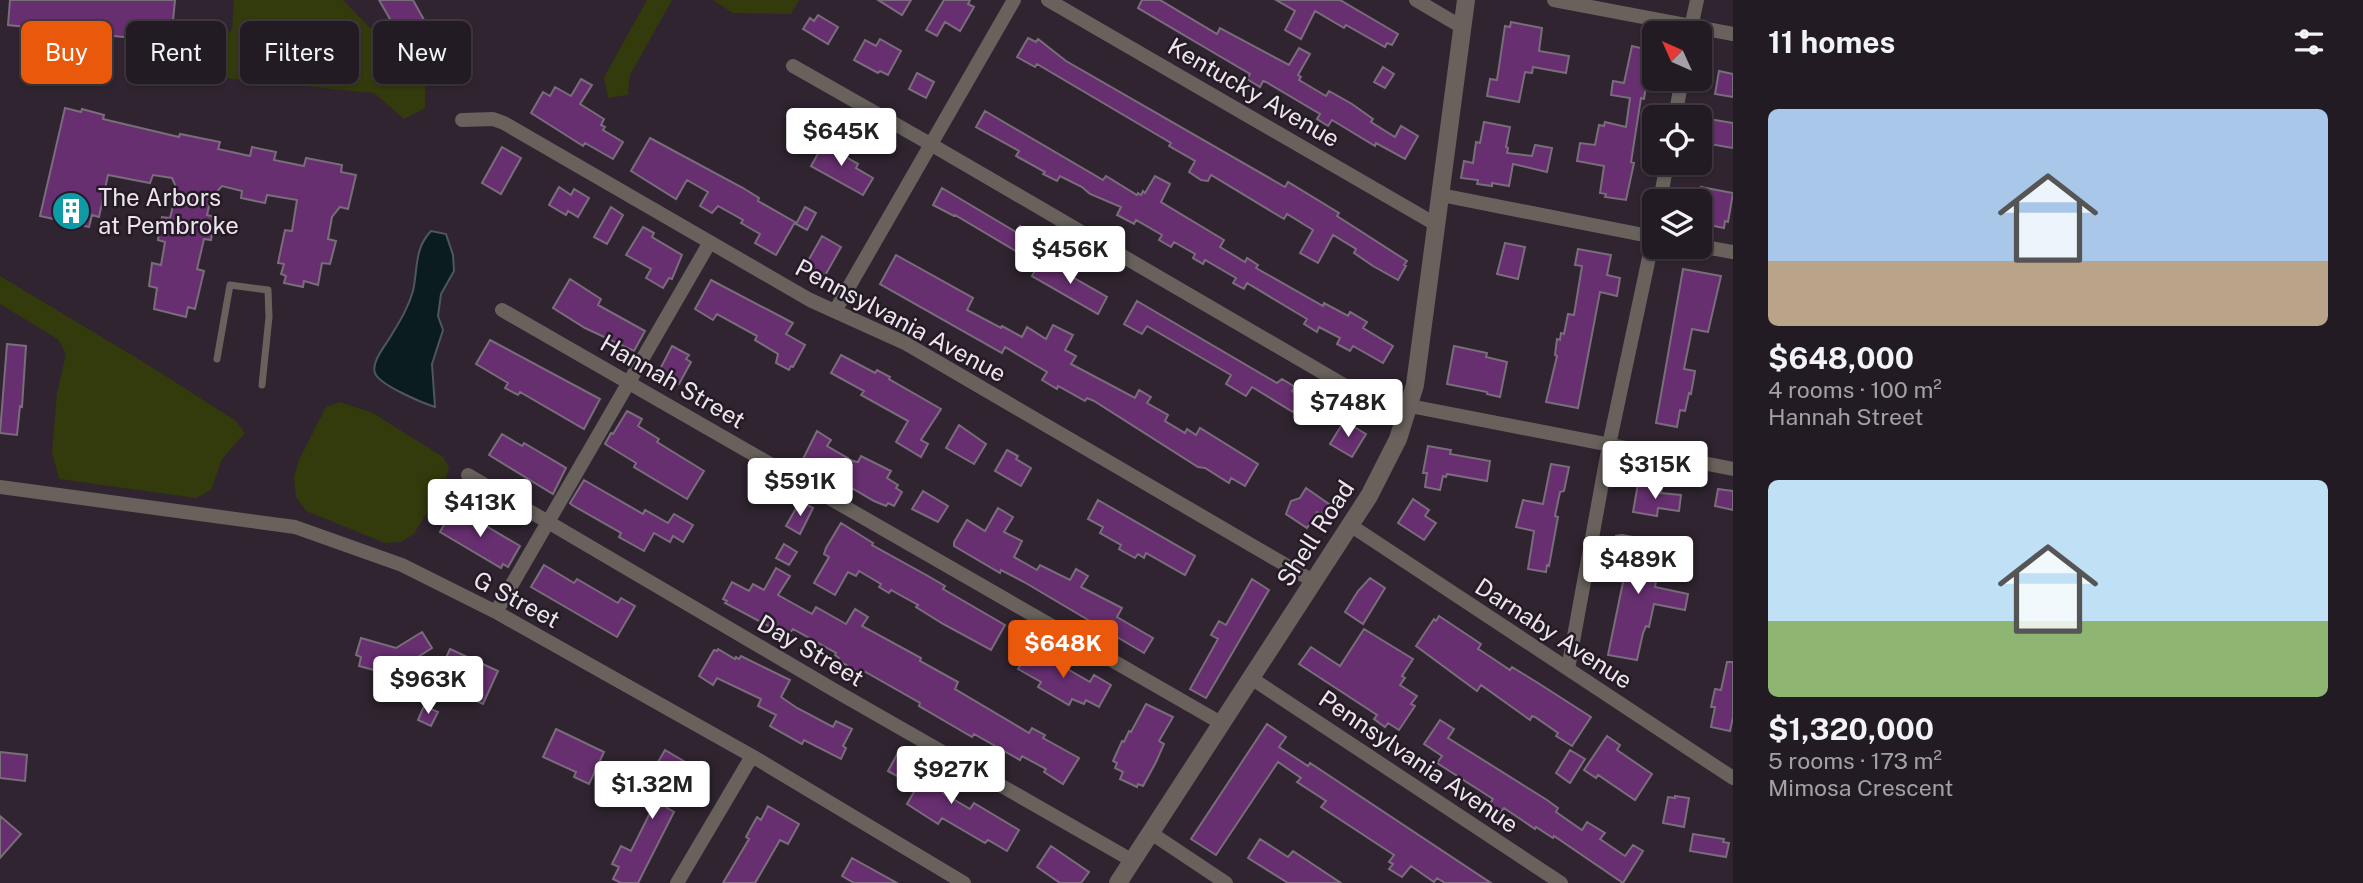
<!DOCTYPE html>
<html lang="en">
<head>
<meta charset="utf-8">
<style>
	:root { --surface:#231b24; --page:#2f2831; --text:#f1f3f6; --muted:#a3a1a6; --line:#403941; --accent:#ea580c }
	body { margin:0; font-family:"Public Sans",sans-serif; background:var(--page); color:var(--text); height:100vh; display:flex; flex-direction:column; font-size:26px; white-space:nowrap }
	* { box-sizing:border-box; margin:0 }
	p { font-size:23px; color:var(--muted) }
	.icon { flex:none; width:38px; height:38px; fill:none; stroke:currentColor; stroke-width:2; stroke-linecap:round; stroke-linejoin:round }
	.map { position:relative; flex:1; overflow:hidden }
	.side { display:flex; flex-direction:column; background:var(--surface); width:630px }
	.side>* { flex:none }
	.top-card { position:absolute; left:21px; top:21px; width:665px; height:63px; display:flex; gap:14px }
	.needle { width:46px; rotate:315deg }
	.tools { position:absolute; left:1642px; top:21px; display:grid; gap:14px }
	.tools a { display:grid; place-items:center; width:70px; height:70px; border-radius:10px; background:var(--surface); box-shadow:0 2px 5px #0004,0 0 0 2px var(--line); font-size:35px }
	.price { position:absolute; translate:-50% -60px; padding:0 16px; border-radius:7px; background:#fff; color:#222; font-size:23px; line-height:46px; filter:drop-shadow(0 2px 4px #0008) }
	.price::after { content:''; position:absolute; left:50%; top:42px; width:21px; height:16px; margin-left:-10px; background:inherit; clip-path:polygon(0 0,100% 0,50% 100%) }
	.price.on { background:var(--accent); color:#fff }
	ul { padding:0; list-style:none }
	li { display:grid; align-content:center; gap:14px; height:371px; padding:0 35px }
	li span { display:grid; place-items:center; height:217px; border-radius:10px; color:#555 }
	li>.icon { margin-inline-start:auto }
	span .icon { width:126px; height:126px; fill:#fffc; stroke-width:1 }
	li b { font-size:30px }
	h2 { display:flex; justify-content:space-between; align-items:center; height:84px; padding:0 35px; font-size:30px }
	.pill { padding:0 24px; border-radius:10px; background:var(--surface); box-shadow:0 2px 5px #0004,0 0 0 2px var(--line); font-size:24px; line-height:63px }
	.pill.on { background:var(--accent); color:#fff }
	main { display:flex; flex:1; min-height:0 }
	.map>svg:first-child { display:block }
</style>
</head>
<body>
<main>
<div class="map">
<svg width="1733" height="883" viewBox="0 0 1733 883">
	<rect width="100%" height="100%" fill="#2f2430"/>
	<path fill="#333a0c" d="M234,0H343L425,85V108L404,119L374,93L215,77L202,67L212,47L232,30Z
		M647,0H672L630,75L628,95L608,98L604,77Z
		M713,0H799L791,14L733,13Z
		M0,276L150,366L236,421L245,433L222,459L211,490L196,498L59,479L52,452L57,393L66,354L59,340L0,304Z
		M340,402L373,413L443,457L449,467L445,482L414,534L401,542L385,543L306,511L296,497L294,477L299,460L326,407Z"/>
	<path fill="#0a1c1e" stroke="#4e585c" stroke-width="2" d="M431,231L446,234L453,255L454,271L441,294L438,316L443,330L432,364L435,407C423,403 379,385 375,373C371,363 384,347 389,339C398,324 408,309 413,291C418,268 414,249 431,231Z"/>
	<path fill="#672f70" stroke="#796d7b" stroke-width="2" d="M10,0H175L171,42L8,25Z
		M379,0H413L438,45L413,59Z
		M878,0H911L902,15Z
		M944,0H970L968,4L974,7L960,31L945,22L937,36L926,30Z
		M1142,0H1160L1217,34L1220,28L1289,65L1299,48L1310,54L1298,75L1301,77L1299,80L1326,96L1329,91L1352,104L1373,119L1371,122L1395,137L1401,126L1418,136L1405,159L1376,143L1375,146L1332,120L1328,126L1317,119L1320,114L1266,82L1263,81L1260,87L1247,79L1250,74L1138,8Z
		M1276,0H1340L1398,34L1392,45L1387,43L1385,47L1346,25L1344,28L1315,11L1301,39L1285,30L1295,11Z
		M818,15L838,27L828,44L803,29L810,18L814,21Z
		M1511,22L1542,28L1539,51L1569,56L1566,73L1533,67L1532,73L1525,72L1519,102L1487,96L1490,79L1497,80L1505,26L1510,27Z
		M1028,38L1036,42L1038,39L1066,61L1285,187L1288,182L1339,213L1337,216L1407,261L1404,265L1406,266L1398,280L1373,266L1354,253L1356,249L1333,235L1318,263L1300,253L1313,230L1287,214L1284,219L1211,175L1208,181L1201,180L1189,172L1195,161L1169,146L1171,143L1037,64L1035,67L1017,57Z
		M880,39L901,51L888,75L880,71L878,73L854,60L865,40L876,46Z
		M1632,46L1649,50L1642,86H1646L1644,99L1641,98L1631,162L1634,163L1626,200L1605,197L1606,194L1600,193L1604,166L1577,161L1580,143L1595,145L1599,125L1604,126L1605,122L1626,127L1630,98L1611,95L1613,81L1624,83Z
		M1383,67L1394,74L1385,88L1374,82Z
		M1719,71L1733,74V97L1715,94Z
		M917,73L934,82L926,98L909,89Z
		M581,79L592,85L580,104L604,119L601,125L605,127L603,130L623,142L613,159L585,143L583,146L531,113L543,92L550,96L555,87L571,96Z
		M65,108L81,112L82,109L104,115L103,119L179,137L180,134L220,142L218,149L250,156L252,147L276,152L274,160L304,166L306,158L342,165L341,172L356,175L348,209L340,207L332,217L328,239L336,241L330,264L322,263L318,285L304,281L303,287L284,283L286,276L281,274L284,264L278,263L285,230L292,231L297,200L267,195L265,203L241,198L242,191L222,186L211,198L207,215L215,217L211,240L204,239L197,269L204,271L195,309L188,307L186,317L154,309L157,288L149,286L152,263L161,265L165,242L158,240L162,217L170,218L177,189L172,178L153,175L150,183L108,175L99,217L92,215L89,227L40,216Z
		M985,111L1103,180L1106,176L1137,195L1138,193L1141,195L1143,191L1145,193L1155,176L1170,184L1161,202L1224,240L1220,247L1245,262L1247,258L1258,265L1256,268L1323,306L1324,303L1348,316L1350,312L1367,322L1363,328L1393,346L1383,363L1353,346L1350,351L1337,344L1340,338L1319,327L1317,332L1304,324L1307,319L1247,283L1244,289L1233,283L1236,278L1205,260L1203,264L1193,258L1195,254L1174,242L1171,247L1159,240L1162,235L1136,220L1134,224L1117,215L1121,207L1090,194L1082,187L1060,176L1057,181L1043,174L1045,172L1016,156L1019,151L976,127Z
		M1709,119L1733,123V148L1704,143Z
		M1484,122L1510,127L1506,147L1508,148L1507,153L1532,156L1535,145L1552,148L1547,172L1513,164L1509,186L1492,183V186L1477,184L1478,180L1461,178L1464,161L1473,163L1476,142L1480,143Z
		M650,138L743,188L759,198L758,201L795,222L776,255L755,243L760,234L741,223L743,220L718,206L712,213L700,206L708,192L687,180L676,199L631,171Z
		M825,141L843,151L848,155L846,157L858,164L856,168L873,178L863,195L811,166Z
		M502,147L521,158L501,194L482,183Z
		M559,187L571,195L574,189L589,198L578,217L568,211L566,215L549,205Z
		M1701,187L1733,193L1728,222L1725,221L1724,228L1699,223L1698,201Z
		M942,188L1016,232L1020,226L1030,232L1028,237L1033,240L1024,256L955,215L954,216L933,205Z
		M611,207L623,215L607,244L594,237Z
		M805,207L816,213L807,230L796,224Z
		M643,227L654,233L652,237L682,255L672,279L669,278L663,288L646,278L651,269L626,255Z
		M822,236L841,247L822,281L803,270Z
		M1505,243L1525,247L1518,279L1497,274Z
		M1578,249L1611,255L1607,275L1620,278L1617,296L1600,292L1578,408L1546,402L1557,356L1555,355L1557,339L1560,340L1561,333L1564,334L1568,314L1574,315L1582,266L1575,265Z
		M896,255L973,298L967,310L1001,328L1002,326L1022,337L1027,327L1046,339L1053,325L1073,335L1065,350L1076,356L1071,364L1135,398L1139,390L1151,397L1147,403L1168,415L1165,421L1185,433L1187,429L1196,435L1200,428L1258,464L1245,486L1231,478L1229,483L1205,468L1198,467L1094,401L1087,398L1085,401L1058,386L1057,389L1042,380L1047,372L1005,347L1002,353L880,284Z
		M1041,259L1107,297L1098,314L1032,276Z
		M1683,269L1721,276L1708,332L1692,329L1684,369L1695,371L1691,394L1689,393L1685,411L1680,410L1677,427L1656,423Z
		M570,279L601,299L598,305L645,331L634,351L585,328L553,308Z
		M711,280L793,323L786,334L805,345L793,367L791,366L789,370L776,363L778,354L755,340L757,336L717,314L713,320L695,309Z
		M1137,301L1277,383L1282,379L1295,387L1292,391L1302,397L1293,412L1252,387L1246,396L1226,384L1231,375L1147,326L1142,334L1124,324Z
		M490,340L600,399L584,429L520,392L518,395L505,388L508,383L476,364Z
		M7,344L26,346L22,407L20,406L17,435L0,433Z
		M672,346L689,355L686,359L691,362L679,384L658,373Z
		M1454,346L1487,353L1486,357L1507,362L1500,397L1487,394V392L1447,384Z
		M841,355L875,373L877,370L890,377L889,379L941,409L921,440L928,444L921,457L896,442L908,421L861,395L864,391L831,373Z
		M627,411L642,419L638,426L659,439L657,442L704,471L687,499L634,467L636,463L605,444L611,433L613,434Z
		M1344,421L1366,434L1352,457L1330,444Z
		M959,425L986,444L974,464L946,448Z
		M817,431L831,440L827,446L853,461L858,462L861,456L891,471L887,478L898,485L896,488L902,492L894,506L888,503L886,506L874,501L803,459Z
		M502,434L522,446L524,443L566,468L553,494L489,455Z
		M1428,446L1451,450L1450,454L1490,461L1487,481L1447,474L1446,477L1443,476L1440,490L1425,487L1427,473H1423Z
		M1007,450L1018,456L1016,459L1031,468L1021,486L995,471Z
		M1551,464L1569,467L1564,491L1560,492L1555,516L1558,517L1549,566L1547,565L1546,572L1528,569L1534,531L1516,527L1523,500L1543,504Z
		M584,480L643,514L645,510L668,523L674,514L693,525L683,542L673,536L670,542L654,533L644,551L619,537L621,533L572,505L570,503Z
		M1638,484L1662,488L1661,493L1681,495L1679,511L1658,508L1657,516L1633,512Z
		M1306,488L1329,504L1322,515L1317,512L1307,528L1286,514L1291,501L1300,498Z
		M1718,489L1733,491V510L1715,506Z
		M923,491L948,506L938,522L912,509Z
		M1413,499L1429,510L1425,516L1436,523L1424,540L1398,523Z
		M1098,500L1195,556L1185,575L1146,553L1144,558L1138,554L1135,558L1119,549L1121,545L1100,533L1103,527L1088,519Z
		M802,502L813,508L800,534L786,526L798,505L800,506Z
		M454,507L520,546L508,567L503,564L501,568L440,532Z
		M998,508L1013,517L1004,532L1022,541L1014,557L1037,570L1040,565L1070,580L1076,569L1088,576L1081,587L1122,608L1117,617L1153,638L1144,653L1024,582L1001,570L1000,573L954,546V542L967,520L985,531Z
		M841,523L873,543L872,545L928,576L945,586L943,589L1005,625L991,650L943,624L916,607L918,605L891,590L889,593L879,587L881,584L859,571L856,576L848,572L835,595L814,583L829,557L824,554L826,548Z
		M1622,535L1654,541L1653,544L1656,545L1652,565L1655,566L1654,576H1657L1655,587L1688,594L1685,610L1654,604L1649,627L1646,626L1643,633L1637,660L1608,655L1628,558L1612,553L1616,536Z
		M784,544L797,552L789,565L776,558Z
		M544,565L574,583L577,579L618,603L621,598L635,606L617,637L531,587Z
		M776,568L790,576L778,595L812,614L816,607L846,624L855,609L868,617L862,626L921,658L920,661L958,682L955,689L1029,733L1032,728L1045,735L1043,738L1079,758L1063,784L1044,772L1046,769L1022,756L1020,760L974,734L972,737L919,706L920,703L862,670L860,673L838,660L839,658L835,655L836,653L793,629L785,639L773,632L774,629L725,603L727,601L723,599L732,582L749,591L753,584L764,590Z
		M1370,578L1385,588L1363,624L1345,612L1358,591Z
		M1252,579L1269,590L1206,698L1190,689L1218,639L1211,635L1219,621L1226,625Z
		M1439,616L1481,644L1478,649L1480,650L1510,670L1512,667L1538,683L1591,717L1572,746L1556,736L1558,733L1535,717L1532,716L1530,720L1481,685L1477,691L1416,646L1434,619L1436,621Z
		M1364,629L1413,659L1402,676L1405,678L1400,685L1417,696L1411,704L1415,706L1399,730L1388,723L1385,727L1374,719L1377,715L1299,664L1311,647L1340,666Z
		M422,632L432,648L407,664L403,678L359,666L361,657L356,655L361,638L396,648Z
		M1034,645L1044,651L1043,655L1090,682L1094,675L1111,685L1099,707L1086,700L1084,704L1072,699L1069,705L1038,687L1041,682L1018,669Z
		M450,649L498,671L483,704L435,682Z
		M718,649L735,659L736,657L739,659L741,656L790,680L781,697L797,708L833,727L836,721L852,729L843,746L846,748L841,759L804,740L802,744L770,726L776,715L758,706L761,699L717,678L713,685L699,676L714,650L717,651Z
		M1727,662H1733V717L1730,731L1711,727L1715,707H1711L1715,689L1721,690Z
		M1146,704L1173,717L1159,741L1164,744L1156,762L1143,786L1138,784L1137,787L1120,779L1123,772L1115,768L1117,763L1113,761L1122,741L1124,742L1129,731L1131,732Z
		M424,706L438,712L431,726L418,720Z
		M1440,720L1454,729L1448,738L1547,800L1558,808L1556,812L1582,830L1587,822L1605,833L1600,839L1625,856L1633,845L1643,851L1623,883L1554,836L1553,838L1536,827L1535,829L1504,808L1500,813L1489,805L1493,799L1437,763L1442,756L1424,744Z
		M1267,724L1286,737L1279,747L1308,766L1310,763L1491,883H1445L1437,878L1434,882L1411,866L1402,877L1389,869L1393,864L1389,862L1394,855L1321,807L1326,801L1297,782L1301,778L1278,762L1216,855L1191,839Z
		M556,729L604,752L589,784L574,777L576,772L543,757Z
		M1607,736L1620,745L1617,750L1652,774L1635,800L1598,775L1596,778L1584,770Z
		M900,749L906,752L908,749L918,755L911,767L946,787L943,793L970,809L974,803L1019,830L1007,851L988,840L985,843L942,818L938,824L907,804L917,787L888,771Z
		M665,750L687,763L680,774L685,777L667,808L674,812L638,883H621L613,879L619,867L612,864L621,846L631,851L662,789L647,781Z
		M1570,750L1585,759L1570,783L1556,773Z
		M0,752L27,755L25,781L0,778Z
		M1675,796L1689,798L1684,827L1663,823L1668,797L1675,798Z
		M768,806L799,824L788,844L780,840L755,883H723L749,839L746,837L757,817L761,820Z
		M0,816L21,834L0,858Z
		M1693,834L1724,839L1723,842L1729,843L1726,857L1690,851Z
		M1260,839L1288,857L1293,851L1341,883H1288L1248,858Z
		M1051,846L1089,872L1081,883H1060L1037,867Z
		M852,858L897,883H854L842,876Z"/>
	<g fill="none" stroke-linecap="round" stroke-linejoin="round">
		<path stroke="#68615c" stroke-width="7" d="M217,359L230,285L268,290L269,317L262,385"/>
		<path stroke="#68615c" stroke-width="14" d="M1048,0L1437,225
			M1416,0L1462,27
			M1554,0L1733,34
			M1690,32L1697,0
			M793,66L932,145L1361,395L1379,404L1410,406L1733,469
			M1675,117L1682,79
			M462,120L493,119L504,123L810,300L905,343L1313,581
			M1441,195L1654,237
			M1660,201L1667,163
			M1699,246L1733,252
			M502,310L1221,723
			M835,311L1014,0
			M468,475L834,690L1133,861
			M0,487L295,527L402,565L496,612L752,756L964,883
			M1350,525L1733,778
			M496,612L710,242
			M1568,669L1609,445L1654,234
			M1251,678L1561,883
			M1151,833L1226,883
			M677,883L752,756"/>
		<path stroke="#68615c" stroke-width="18" d="M1118,883L1369,496L1398,439L1415,385L1466,0"/>
	</g>
	<defs>
		<symbol id="building-disc" viewBox="-11 -11 22 22"><circle r="9.5" fill="#0f9aa8" stroke="#251b26"/><path d="M-4-6H4V6H1V3H-1V6H-4ZM-2.5-4.3h1.7v1.8h-1.7ZM.8-4.3h1.7v1.8H.8ZM-2.5-1h1.7V.8h-1.7ZM.8-1h1.7V.8H.8Z" fill="#fff"/></symbol>
	</defs>
	<g fill-rule="evenodd">
		<use href="#building-disc" x="49" y="189" width="44" height="44"/>
	</g>
	<g text-anchor="middle" dominant-baseline="central" stroke-width="5" stroke-linejoin="round" paint-order="stroke">
		<g font-size="24" fill="#ece5ed" stroke="#251b26">
			<text transform="translate(1254 92) rotate(30)">Kentucky Avenue</text>
			<text transform="translate(901 320) rotate(28)">Pennsylvania Avenue</text>
			<text transform="translate(673 381) rotate(30)">Hannah Street</text>
			<text transform="translate(1315 533) rotate(-57)">Shell Road</text>
			<text transform="translate(517 599) rotate(28)">G Street</text>
			<text transform="translate(1554 633) rotate(33)">Darnaby Avenue</text>
			<text transform="translate(811 650) rotate(30)">Day Street</text>
			<text transform="translate(1419 761) rotate(34)">Pennsylvania Avenue</text>
		</g>
		<g font-size="24" fill="#ece5ed" stroke="#251b26" text-anchor="start">
			<text x="98" y="197">The Arbors<tspan x="98" dy="28">at Pembroke</tspan></text>
		</g>
	</g>
</svg>
<div class="tools">
<a><svg class="needle" viewBox="-14 -14 28 28"><path d="M0-13l5 13h-10z" fill="#e53935"/><path d="M0 13l5-13h-10z" fill="#a3a1a6"/></svg></a>
<a><svg class="icon" aria-label="locate" viewBox="0 0 24 24"><circle cx="12" cy="12" r="6"/><path d="M12 2v4M12 18v4M2 12h4M18 12h4"/></svg></a>
<a><svg class="icon" aria-label="layers" viewBox="0 0 24 24"><path d="M12 4l9 5-9 5-9-5zM3 14l9 5 9-5"/></svg></a>
</div>
<b class="price" style="left:841px;top:168px">$645K</b>
<b class="price" style="left:1070px;top:286px">$456K</b>
<b class="price" style="left:1348px;top:439px">$748K</b>
<b class="price" style="left:1655px;top:501px">$315K</b>
<b class="price" style="left:800px;top:518px">$591K</b>
<b class="price" style="left:480px;top:539px">$413K</b>
<b class="price" style="left:1638px;top:596px">$489K</b>
<b class="price on" style="left:1063px;top:680px">$648K</b>
<b class="price" style="left:428px;top:716px">$963K</b>
<b class="price" style="left:951px;top:806px">$927K</b>
<b class="price" style="left:652px;top:821px">$1.32M</b>
<div class="top-card">
<a class="pill on">Buy</a>
<a class="pill">Rent</a>
<a class="pill">Filters</a>
<a class="pill">New</a>
</div>
</div>
<section class="side">
<h2>11 homes<svg class="icon" aria-label="filters" viewBox="0 0 24 24"><path d="M4 7h16M4 17h16"/><circle cx="9" cy="7" r="2"/><circle cx="15" cy="17" r="2"/></svg></h2>
<ul>
<li><span style="background:linear-gradient(#a9c7e8 70%,#b9a48a 0)"><svg class="icon" aria-label="home" viewBox="0 0 24 24"><path d="M3 11l9-7 9 7M6 9v11h12V9"/></svg></span><div><b>$648,000</b><p>4 rooms · 100 m²</p><p>Hannah Street</p></div></li>
<li><span style="background:linear-gradient(#bfe0f5 65%,#8fb573 0)"><svg class="icon" aria-label="home" viewBox="0 0 24 24"><path d="M3 11l9-7 9 7M6 9v11h12V9"/></svg></span><div><b>$1,320,000</b><p>5 rooms · 173 m²</p><p>Mimosa Crescent</p></div></li>
</ul>
</section>
</main>
</body>
</html>
